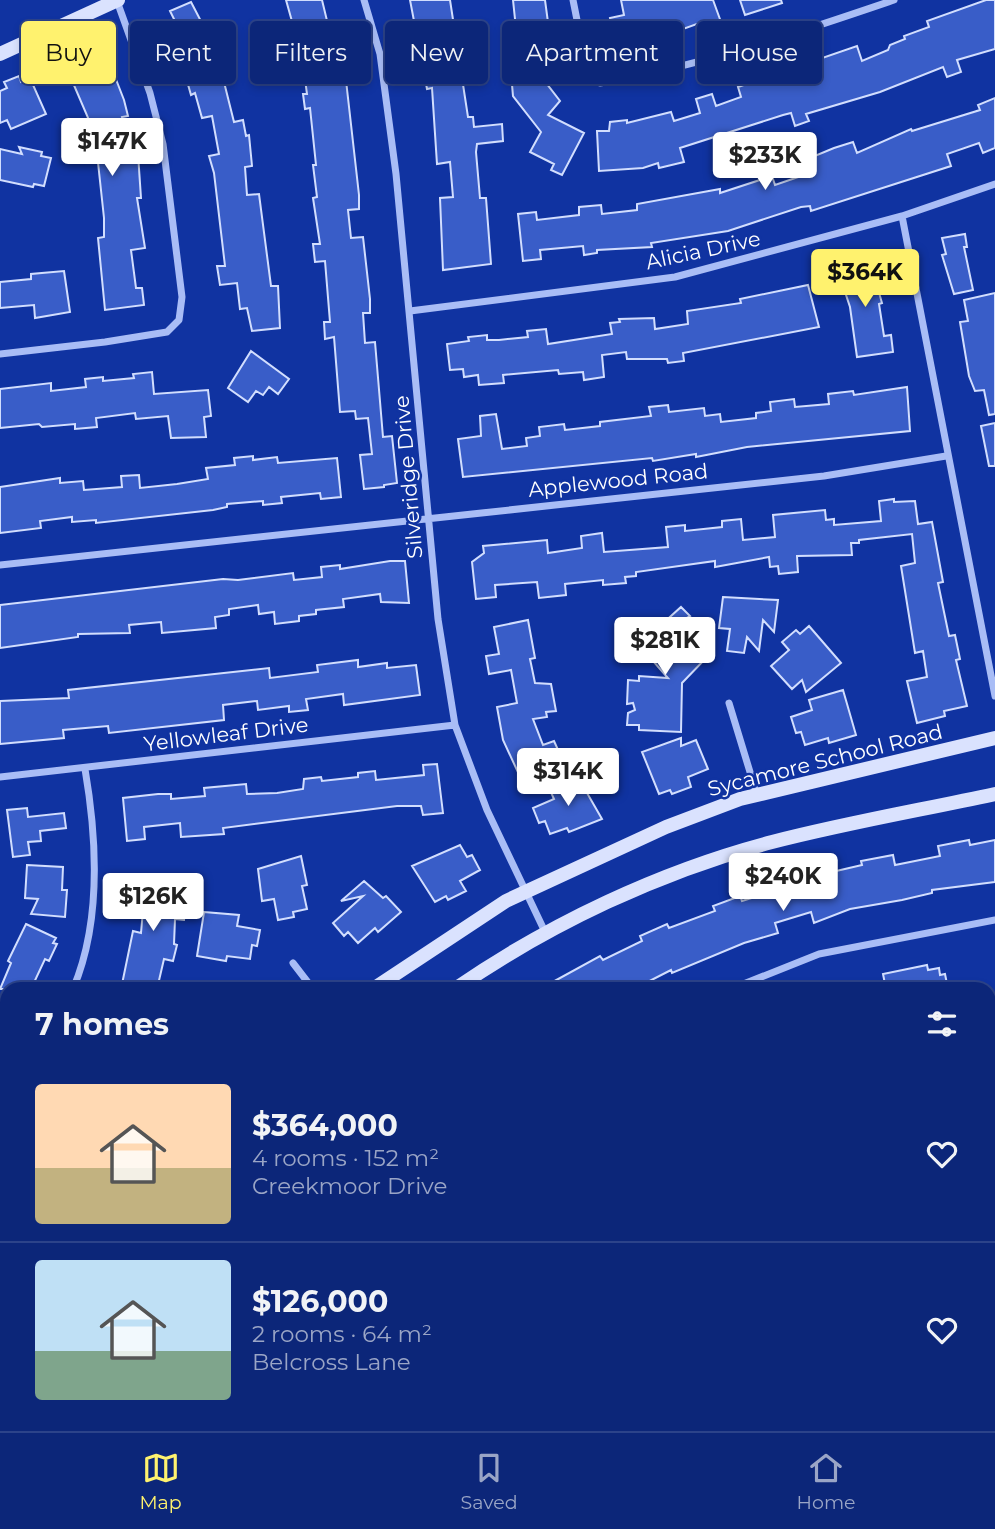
<!DOCTYPE html>
<html lang="en">
<head>
<meta charset="utf-8">
<style>
	:root { --surface:#0c2679; --page:#1a3280; --text:#f1f3f6; --muted:#9aa5c6; --line:#2c438a; --accent:#fff26e }
	body { margin:0; font-family:Montserrat,sans-serif; background:var(--page); color:var(--text); height:100vh; display:flex; flex-direction:column; font-size:26px; white-space:nowrap }
	* { box-sizing:border-box; margin:0 }
	p { font-size:23px; color:var(--muted) }
	.icon { flex:none; width:38px; height:38px; fill:none; stroke:currentColor; stroke-width:2; stroke-linecap:round; stroke-linejoin:round }
	.map { position:relative; flex:1; overflow:hidden }
	.panel { position:absolute; left:0px; top:982px; width:996px; height:450px; display:flex; flex-direction:column; background:var(--surface); border-radius:21px 21px 0 0; box-shadow:0 4px 10px #0003,0 0 0 2px var(--line) }
	.panel>* { flex:none }
	.top-card { position:absolute; left:21px; top:21px; width:954px; height:63px; display:flex; gap:14px }
	.price { position:absolute; translate:-50% -60px; padding:0 16px; border-radius:7px; background:#fff; color:#222; font-size:23px; line-height:46px; filter:drop-shadow(0 2px 4px #0008) }
	.price::after { content:''; position:absolute; left:50%; top:42px; width:21px; height:16px; margin-left:-10px; background:inherit; clip-path:polygon(0 0,100% 0,50% 100%) }
	.price.selected { background:var(--accent); color:#111 }
	ul { padding:0; list-style:none }
	li { display:flex; align-items:center; gap:21px; height:175px; padding:0 35px }
	li+li { border-top:2px solid var(--line) }
	li span { display:grid; place-items:center; flex:none; width:196px; height:140px; border-radius:7px; color:#555 }
	li>.icon { margin-inline-start:auto }
	span .icon { width:84px; height:84px; fill:#fffc; stroke-width:1 }
	li b { font-size:30px }
	h2 { display:flex; justify-content:space-between; align-items:center; height:84px; padding:0 35px; font-size:30px }
	.pill { padding:0 24px; border-radius:7px; background:var(--surface); box-shadow:0 4px 10px #0003,0 0 0 2px var(--line); font-size:24px; line-height:63px }
	.pill.selected { background:var(--accent); color:#111 }
	.dock { display:flex; justify-content:space-around; align-items:center; height:98px; border-top:2px solid var(--line); background:var(--surface); font-size:19px; color:var(--muted) }
	.dock a { display:grid; justify-items:center; gap:4px }
	.dock .selected { color:var(--accent) }
	.map>svg:first-child { display:block }
</style>
</head>
<body>
<div class="map">
<svg width="995" height="1431" viewBox="0 0 995 1431">
	<rect width="100%" height="100%" fill="#1033a1"/>
	<path fill="#274ec1" d="M995,1346V1431H947L950,1425L989,1424V1357Z"/>
	<path fill="#395dc8" stroke="#d2defe" stroke-width="2" d="M286,0H322L329,29L336,28L343,54L359,195V209L348,210L351,238L363,237L370,299V313H363L365,343L375,342L383,437L392,436L397,483L384,485V487L364,489L360,455L372,454L368,418L356,419L355,411L340,412L334,337L325,339L324,322H330L325,261L315,262L313,244H320L313,198L317,197L313,165H316L310,108L305,109L303,94H307L302,57Z
		M410,0H450L468,117H473L474,127L502,124L503,141L477,144L476,152L480,198H486L491,264L443,270L440,198L453,197L450,162L437,164L432,88L427,89Z
		M513,0H545L552,52L544,53L547,84L560,101L548,115L584,133L562,175L551,170L554,164L530,152L541,132L513,96L508,38H517Z
		M621,0H713L721,22L706,26L705,21L680,30L682,34L664,39L616,44L610,18L624,15Z
		M740,0H781L782,3L745,15Z
		M986,0H995V49L957,60L961,72L947,77L943,67L880,92L806,114L809,121L795,126L791,113L783,115L680,148L684,162L659,168L658,163L643,168L599,171L597,131H609L610,122L627,120V123L671,112L674,121L700,113L696,99L712,94L716,106L741,97L738,87L857,46L862,61L888,50L890,45L905,39L904,36L929,27L927,21Z
		M191,2L216,50L234,122L243,120L246,136L249,135L252,166L245,167L247,195L259,194L271,286H278L280,328L252,331L247,308L240,309L237,283L220,285L217,266H225L214,173L209,156L219,154L212,116L202,118L195,93L191,95L185,74L193,72L172,25L176,23L170,11Z
		M103,46L124,100L128,116L122,117L131,155L138,154L141,198H137L145,248L131,250L136,288H142L144,305L105,310L98,238L104,237V218L96,144L86,147L82,130L92,127L67,69L85,61L83,55Z
		M19,76L21,82L30,78L46,114L11,129L7,120L0,123V91L7,88L4,82Z
		M995,98V148L983,153L979,143L947,154L951,166L811,211L810,206L801,207L728,231L651,243L652,247L597,250V253L584,255L583,246L540,250L541,259L523,261L518,214L536,212L537,220L579,215V207L601,205L602,214L637,210V204L720,189V193L772,176L775,185L804,175L800,162L834,148L853,142L857,153L911,129L912,131L980,110L978,105Z
		M19,147L42,152L41,156L51,158L44,186L34,184L33,187L0,180V149L22,154Z
		M965,234L967,247H964L973,290L954,294L942,255L946,254L942,238Z
		M870,261L882,303L879,304L884,336L891,335L893,352L857,357L850,307L844,289L839,290L833,273Z
		M64,271L70,312L35,318L34,305L0,308V282L31,279V274Z
		M808,285L819,327L683,353L684,361L668,363L667,359H627L626,352L602,355L604,377L584,380L583,372L559,374L558,370L503,375L504,383L479,385L478,375L464,377L463,369L450,370L447,344L469,341L468,337L487,335V340H499L528,337L527,331L546,329L548,344L612,334L610,323L620,322L619,319L654,318L655,329L688,324L687,311L741,303L740,299Z
		M995,293V414L989,415L984,390L975,391L969,376L960,322L968,321L964,300Z
		M251,351L289,379L278,394L269,387L263,395L256,391L248,402L228,388Z
		M152,372L154,394L208,390L211,416L204,417L206,437L171,438L168,416L136,419L135,413L96,418L97,427L75,429V424L42,427L39,424L0,428V389L51,383V391L86,387L85,379L103,377V381L134,378L133,374Z
		M907,387L910,431L747,447L696,457V454L653,461L652,458L463,477L458,439L481,436L480,416L496,414L502,449L527,446L526,438L540,436L539,427L564,424L565,430L600,426V422L651,416L649,407L668,405L669,412L704,408L705,416L720,414L721,422L756,418V413L771,411L770,402L794,399L795,407L829,404L828,394L853,391L854,395Z
		M995,423V466H989L981,426Z
		M253,456V460L277,457L278,463L337,458L341,497L321,499L320,493L281,497L282,503L263,505V501L227,504V507L213,510L96,523V520L72,522V517L40,521L41,528L0,533V487L60,478V483L83,481L84,490L122,487L121,476L139,475L140,488L177,484L208,479L206,468L235,465L234,458Z
		M894,499V502L915,501L918,524L932,522L943,582L938,583L949,636L955,635L960,659L956,660L967,706L944,711L945,716L917,723L907,681L927,677L923,651L915,653L901,566L915,563L912,534L859,540V543H851L852,555L797,556L798,572L779,574L778,566L770,567L769,557L715,567V561L636,572V576L625,577L626,583L603,585V580L565,584L566,595L539,598L537,582L495,585L496,597L476,599L472,562L484,553L483,546L547,540L548,553L582,548L581,536L602,533L604,552L668,547L666,527L685,525V531L722,527V521L741,519L743,540L775,537L773,515L825,510L826,520L834,519V525L881,521L879,501Z
		M390,561H405L409,603L381,602L380,594L343,599L344,607L316,610V614L299,616V621L275,624L274,612L259,614L258,605L229,609V615L215,617L216,628L162,633L161,622L129,625L130,633L78,634V637L0,648V605L223,579L238,580L293,573L294,580L322,577L321,567L340,565V569Z
		M723,597L778,600L774,632L763,620L759,651L747,637L744,653L727,651L730,629L719,628Z
		M681,607L690,616L680,622L709,655L682,683L681,732L639,730V725H627L628,713L635,710L633,703L627,704L628,680L639,681V676L668,678L639,645Z
		M528,620L535,658L530,659L535,683L551,684L556,711L546,712L547,717L533,719L543,745L554,741L559,752L548,757L554,772L523,783L503,740L497,707L517,703L511,670L489,674L486,656L499,654L494,627Z
		M809,626L841,663L806,692L802,680L792,689L771,666L789,650L782,642L796,630L800,634Z
		M358,660V667L387,663V668L416,665L420,695L344,705L343,694L306,699L308,710L289,712V706L258,710L257,701L223,705L224,720L109,733L108,726L63,730L64,738L0,744V701L69,698L68,690L269,668L270,678L318,672L317,665Z
		M843,690L856,735L829,743L828,738L805,745L801,732L796,733L791,717L812,710L809,700Z
		M681,738V746L696,740L708,769L688,777L691,787L672,794L670,790L659,794L642,752Z
		M437,764L443,813L423,815L421,806H397L223,828L224,834L181,837L180,823L144,827L145,839L127,841L123,798L158,794H171V799L205,796L204,788L246,784L247,794L277,793L303,789L304,779L321,777L322,781L358,777V773L375,771L376,780L424,775L423,765Z
		M579,779L602,819L569,832L567,828L550,834L545,821L539,823L533,808L554,799L549,788L566,780L568,784Z
		M27,808L28,817L64,813L66,828L40,831L41,841L28,842L30,855L13,857L7,810Z
		M969,840L970,845L995,840V882L932,890V893L902,900L850,909L814,923L811,912L775,923L778,933L744,943L672,973L671,970L634,989H540L600,956L603,960L642,941L640,936L667,924L669,928L715,911L713,906L740,896L742,901L790,886L789,882L862,865L861,861L893,855L895,865L940,856L938,846Z
		M460,845L467,857L472,855L480,870L460,881L466,891L448,900L446,896L435,902L412,866Z
		M301,856L307,885L302,886L307,909L293,912L294,917L278,920L274,899L262,901L258,869Z
		M27,865L63,867L62,890H67L65,917L31,914L38,899L25,898Z
		M135,878L178,882L176,901L186,902L184,920L175,919L174,944L177,945L173,961L164,959L157,989H121L133,931L141,933L144,899L133,898Z
		M364,881L383,898L386,896L401,912L378,932L375,928L358,943L348,932L344,936L333,923L363,896L341,901Z
		M204,912L239,915L237,926L260,930L257,946L252,945L250,959L227,956L226,961L197,956Z
		M26,924L56,938L53,943L57,944L49,961L45,959L31,989H0L11,963L8,961Z
		M927,965L928,970L939,968L940,975L945,974L948,989H886L883,974Z"/>
	<g fill="none" stroke-linecap="round" stroke-linejoin="round">
		<path stroke="#a9bdf6" stroke-width="5" d="M0,1237L7,1242
			M0,1362L7,1350
			M235,1431L238,1424
			M391,1431L393,1424"/>
		<path stroke="#a9bdf6" stroke-width="7" d="M364,0L380,54L396,174L438,619L455,725L487,810L546,934
			M573,0L587,70L600,83C701,66 797,33 894,0
			M902,216L995,696
			M410,311L675,277L902,216L995,184
			M0,354L105,342L167,332L179,320L182,297L163,144L150,93L117,1
			M0,565L824,476L946,456
			M729,703L757,795
			M0,777L455,725
			M293,963L313,989
			M73,989C102,921 97,839 85,769
			M731,989L819,954L995,920
			M0,1074L7,1079
			M989,1135L995,1124
			M747,1424L766,1431
			M824,1431L827,1424"/>
		<path stroke="#dae2fe" stroke-width="14" d="M0,54L118,0
			M373,989L506,901L666,827L740,799L995,738
			M455,989C549,924 661,871 772,842C845,823 921,810 995,794
			M1,1431L7,1419
			M61,1431L65,1424"/>
	</g>
	<g text-anchor="middle" dominant-baseline="central" stroke-width="5" stroke-linejoin="round" paint-order="stroke">
		<g font-size="21" fill="#fff" stroke="#1033a1">
			<text transform="translate(703 250) rotate(-12)">Alicia Drive</text>
			<text transform="translate(408 477) rotate(-95)">Silveridge Drive</text>
			<text transform="translate(618 480) rotate(-6)">Applewood Road</text>
			<text transform="translate(226 734) rotate(-7)">Yellowleaf Drive</text>
			<text transform="translate(825 760) rotate(-14)">Sycamore School Road</text>
		</g>
	</g>
</svg>
<b class="price" style="left:112px;top:178px">$147K</b>
<b class="price" style="left:765px;top:192px">$233K</b>
<b class="price selected" style="left:865px;top:309px">$364K</b>
<b class="price" style="left:665px;top:677px">$281K</b>
<b class="price" style="left:568px;top:808px">$314K</b>
<b class="price" style="left:783px;top:913px">$240K</b>
<b class="price" style="left:153px;top:933px">$126K</b>
<div class="top-card">
<a class="pill selected">Buy</a>
<a class="pill">Rent</a>
<a class="pill">Filters</a>
<a class="pill">New</a>
<a class="pill">Apartment</a>
<a class="pill">House</a>
</div>
<section class="panel">
<h2>7 homes<svg class="icon" aria-label="filters" viewBox="0 0 24 24"><path d="M4 7h16M4 17h16"/><circle cx="9" cy="7" r="2"/><circle cx="15" cy="17" r="2"/></svg></h2>
<ul>
<li><span style="background:linear-gradient(#ffd9b3 60%,#c2b280 0)"><svg class="icon" aria-label="home" viewBox="0 0 24 24"><path d="M3 11l9-7 9 7M6 9v11h12V9"/></svg></span><div><b>$364,000</b><p>4 rooms · 152 m²</p><p>Creekmoor Drive</p></div><svg class="icon" aria-label="heart" viewBox="0 0 24 24"><path d="M12 20l-8-8c-3-5 5-10 8-4 3-6 11-1 8 4z"/></svg></li>
<li><span style="background:linear-gradient(#bfe0f5 65%,#7fa58c 0)"><svg class="icon" aria-label="home" viewBox="0 0 24 24"><path d="M3 11l9-7 9 7M6 9v11h12V9"/></svg></span><div><b>$126,000</b><p>2 rooms · 64 m²</p><p>Belcross Lane</p></div><svg class="icon" aria-label="heart" viewBox="0 0 24 24"><path d="M12 20l-8-8c-3-5 5-10 8-4 3-6 11-1 8 4z"/></svg></li>
</ul>
</section>
</div>
<nav class="dock">
<a class="selected"><svg class="icon" aria-label="map" viewBox="0 0 24 24"><path d="M3 6l6-2 6 2 6-2v14l-6 2-6-2-6 2zM9 4v14M15 6v14"/></svg>Map</a>
<a><svg class="icon" aria-label="saved" viewBox="0 0 24 24"><path d="M7 4h10v16l-5-4-5 4z"/></svg>Saved</a>
<a><svg class="icon" aria-label="home" viewBox="0 0 24 24"><path d="M3 11l9-7 9 7M6 9v11h12V9"/></svg>Home</a>
</nav>
</body>
</html>
